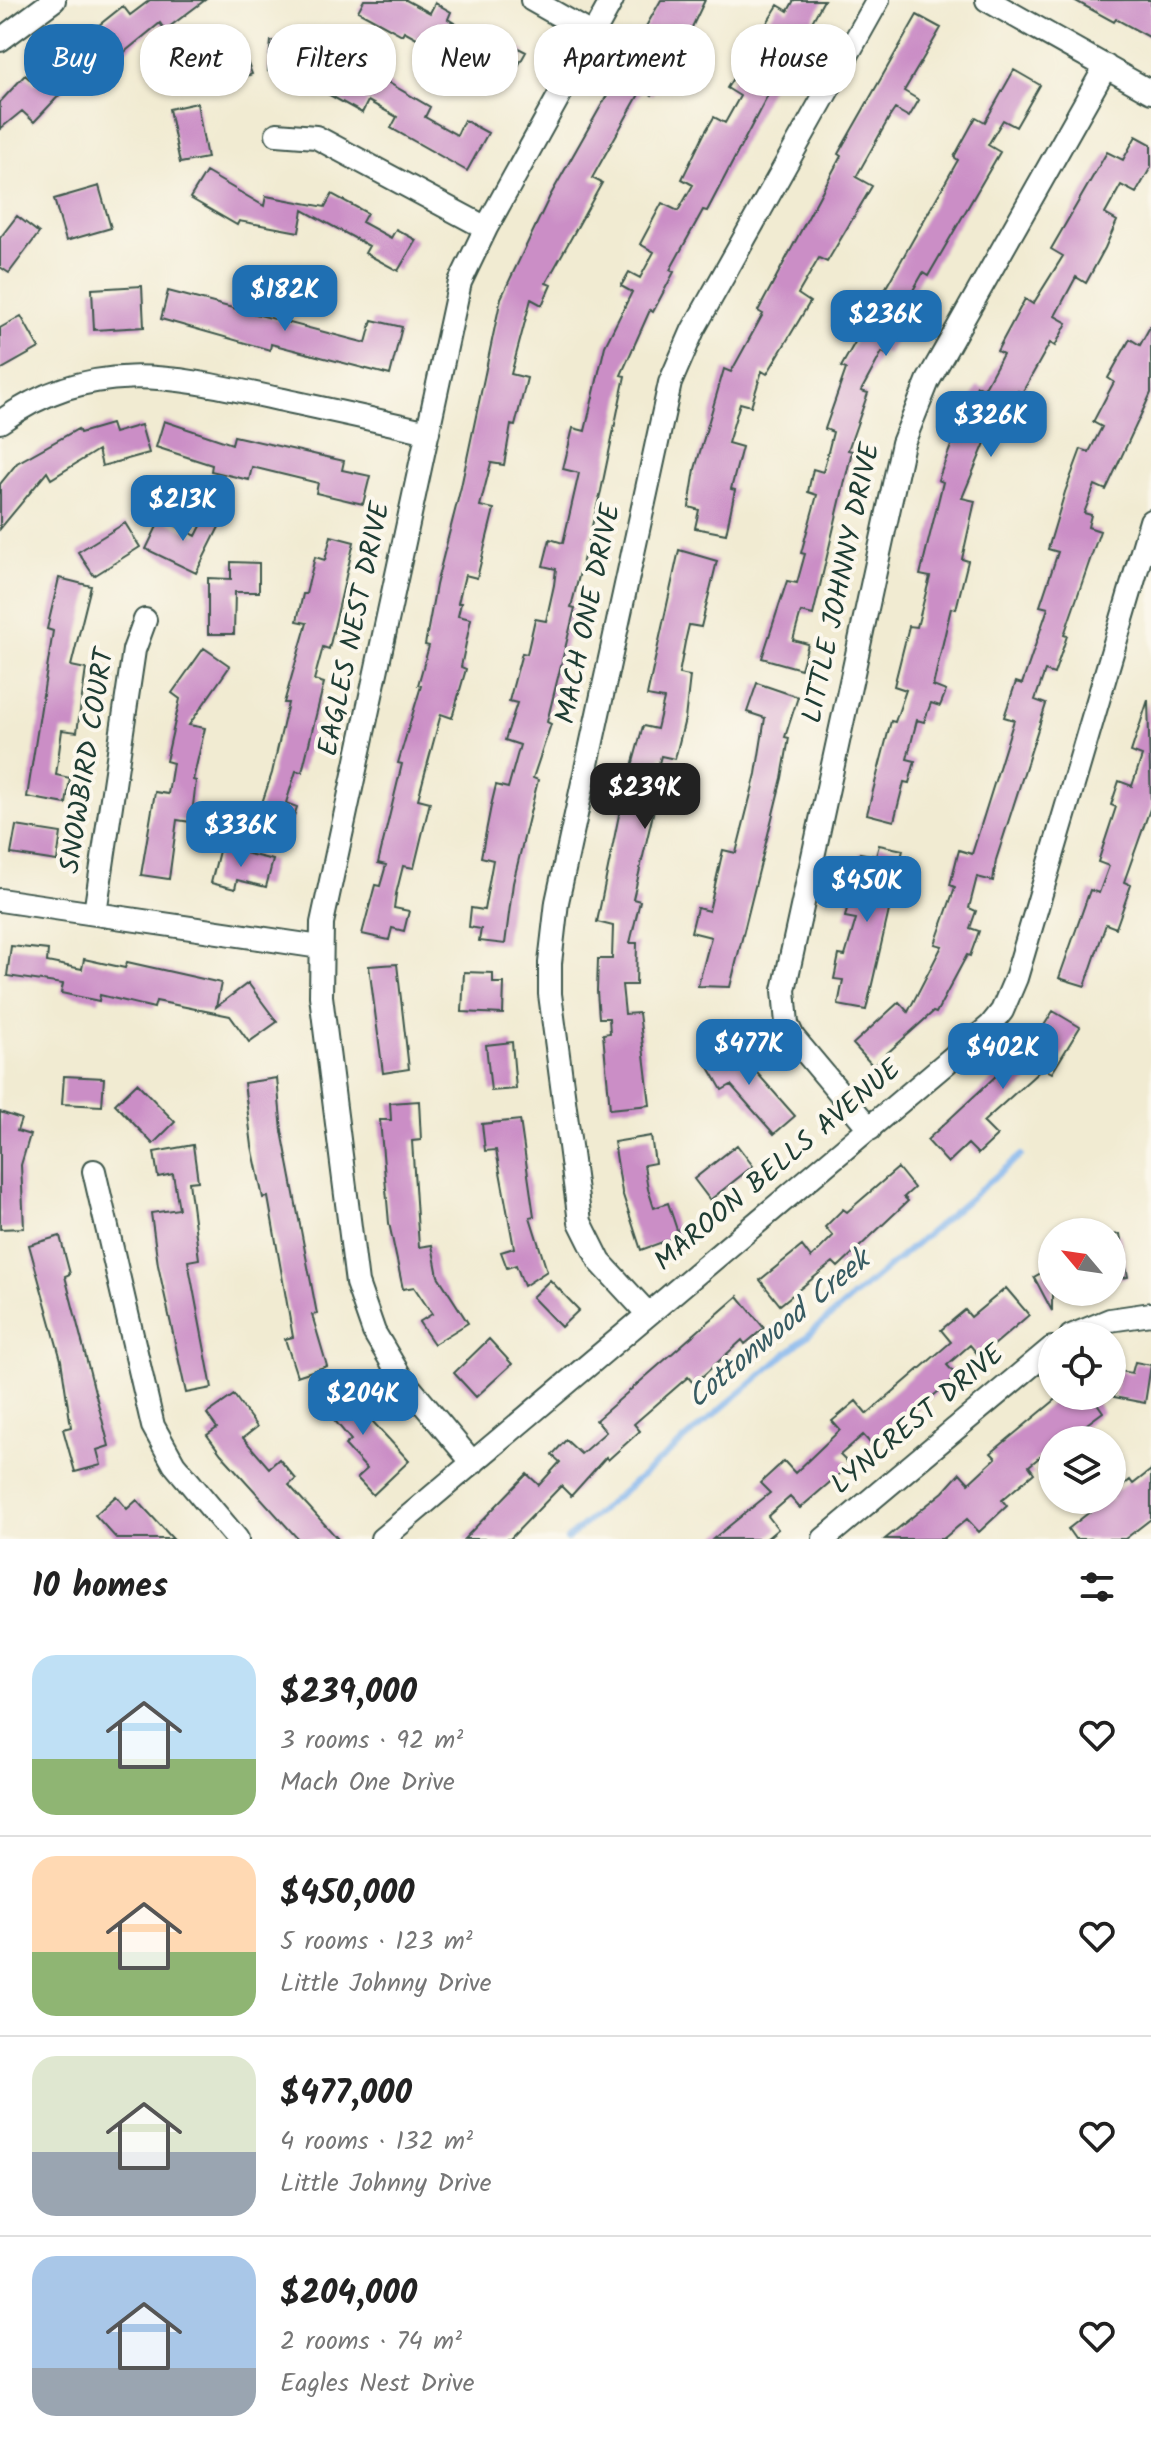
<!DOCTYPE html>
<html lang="en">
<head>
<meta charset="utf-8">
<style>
	:root { --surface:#fff; --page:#f6f6f6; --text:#222; --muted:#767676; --line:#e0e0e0; --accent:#1f6fb2 }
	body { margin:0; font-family:Kalam,sans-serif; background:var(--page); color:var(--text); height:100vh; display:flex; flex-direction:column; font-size:30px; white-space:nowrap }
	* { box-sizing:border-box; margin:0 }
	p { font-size:26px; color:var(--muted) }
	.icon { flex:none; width:44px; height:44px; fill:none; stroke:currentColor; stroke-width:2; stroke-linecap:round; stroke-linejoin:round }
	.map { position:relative; height:1539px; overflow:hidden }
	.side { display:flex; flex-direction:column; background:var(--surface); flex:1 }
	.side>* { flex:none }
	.guide { position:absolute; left:24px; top:24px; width:1104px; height:72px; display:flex; gap:16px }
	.needle { width:52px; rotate:299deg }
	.tools { position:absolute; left:1038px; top:1218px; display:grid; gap:16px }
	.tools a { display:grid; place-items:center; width:88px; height:88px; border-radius:50%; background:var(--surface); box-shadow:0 2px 6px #0004; font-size:40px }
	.price { position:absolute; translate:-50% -68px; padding:0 18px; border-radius:16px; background:var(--accent); color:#fff; font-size:26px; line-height:52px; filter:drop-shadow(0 2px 4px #0008) }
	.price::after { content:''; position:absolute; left:50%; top:48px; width:24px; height:18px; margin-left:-12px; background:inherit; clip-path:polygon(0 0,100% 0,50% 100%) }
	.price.current { background:#222; color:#fff }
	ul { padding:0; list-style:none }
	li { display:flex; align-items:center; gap:24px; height:200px; padding:0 32px }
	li+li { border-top:2px solid var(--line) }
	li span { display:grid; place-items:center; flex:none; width:224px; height:160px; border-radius:24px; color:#555 }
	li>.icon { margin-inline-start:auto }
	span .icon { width:96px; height:96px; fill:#fffc; stroke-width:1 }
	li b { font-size:34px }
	h2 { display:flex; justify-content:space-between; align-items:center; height:96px; padding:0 32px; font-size:34px }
	.tag { padding:0 28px; border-radius:32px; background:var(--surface); box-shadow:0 2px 6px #0004; font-size:28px; line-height:72px }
	.tag.current { background:var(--accent); color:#fff }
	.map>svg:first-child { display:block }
</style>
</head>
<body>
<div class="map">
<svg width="1151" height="1539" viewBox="0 0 1151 1539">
	<rect width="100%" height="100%" fill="#fbf7ec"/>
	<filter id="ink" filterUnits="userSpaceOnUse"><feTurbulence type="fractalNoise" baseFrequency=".0125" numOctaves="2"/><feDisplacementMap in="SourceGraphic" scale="16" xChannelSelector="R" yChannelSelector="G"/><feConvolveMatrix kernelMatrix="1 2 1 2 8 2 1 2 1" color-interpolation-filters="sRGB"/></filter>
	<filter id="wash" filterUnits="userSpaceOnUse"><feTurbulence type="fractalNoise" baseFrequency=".006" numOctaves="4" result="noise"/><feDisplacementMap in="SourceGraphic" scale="32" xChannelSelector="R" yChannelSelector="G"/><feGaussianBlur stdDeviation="1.8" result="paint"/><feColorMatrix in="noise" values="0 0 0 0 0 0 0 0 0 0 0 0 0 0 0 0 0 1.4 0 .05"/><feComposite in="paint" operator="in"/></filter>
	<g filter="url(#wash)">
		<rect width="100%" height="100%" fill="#f1ebd2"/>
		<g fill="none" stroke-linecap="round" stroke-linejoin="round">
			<path stroke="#80b4ed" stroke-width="6" d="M567,1539L1021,1155"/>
		</g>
		<g id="blocks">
			<path fill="#cb8ec6" d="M150,0H205L165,30L160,23L122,54L118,48L67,87L34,122L22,111L0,129V102L25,75L35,84L55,63L50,57L81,33L84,37L123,6L130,15Z
				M364,0H406L430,13L435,3L451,12L448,19L497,50L503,40L526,52L508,84L457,56L455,59L404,31L402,35L358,11Z
				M661,0H705L675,63L670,61L652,95L642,89L592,178L602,183L546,283L551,285L542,305L531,299L511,374L527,378L515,426L511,425L504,465L491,463L480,506L494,509L477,578L465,575L458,603H461L458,616L471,619L461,667L466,669L452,718L441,714L418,799L430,802L414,868L403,866L396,894L394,908L409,911L404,931L392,928L389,940L362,934L375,885L380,886L386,865L378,863L402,764L398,763L421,686L418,685L429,646L425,645L436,585L461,487L501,298L550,196Z
				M794,0H824L790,62L786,60L707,211L703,210L670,270L674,272L653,312L650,310L621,375L625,376L601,491L571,607L575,608L547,722L551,724L533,778L538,780L513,883L505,944L479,941L481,929L469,927L471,908L484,910L493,860L481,857L491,806L496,785L508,788L520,745L505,740L517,703L509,701L522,653L527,654L535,619L546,621L554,585L556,569L543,566L550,539L563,543L579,473L563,469L573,428L585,431L605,346L632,292L621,286L629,272L640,278L654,252L640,244L662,203L678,211L693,185L682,179L704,134L714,117L725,123L740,96L727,88L778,5L788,11Z
				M1074,0H1151V38L1116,19L1114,22Z
				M917,15L941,28L904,91L919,100L909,117L895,109L889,118L856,177L872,186L827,262L819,258L798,294L810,302L767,374L762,371L751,406L740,403L728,443L742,447L731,489L735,490L726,534L695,528L699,510L689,507L695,469L724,369L731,372L763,314L758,311L841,156L838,154Z
				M271,41L313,46L312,56L352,77L358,65L430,107L425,117L457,135L464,120L488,133L467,171L391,128L397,117L368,101L362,113L315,87L320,77L268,71Z
				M240,44L252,74L226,85L224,79L208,85L198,61Z
				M1014,70L1040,85L1016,127L1003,120L988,145L1000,152L928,276L923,273L908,299L917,304L888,355L882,352L861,391L868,393L848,450L852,451L813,615L801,612L793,640L808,644L801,669L762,658L787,581L797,583L805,554L801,553L817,495L808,492L813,469L823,472L833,432L825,429L846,369L841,367L958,160L954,157L976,117L985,122Z
				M197,103L207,158L180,163L169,109Z
				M1136,136L1151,144V167L1136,193L1121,185L1105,214L1117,221L1105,248L1086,283L1076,277L1055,316L1067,323L1055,346L1050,343L1022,393L1018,391L995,441L987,438L962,498L975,501L962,559L968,561L956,609L951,608L933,686L946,691L940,706L931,703L924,722L917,720L907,759L915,761L909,783L904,782L894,821L867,814L891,721L895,722L906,690L894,686L909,626L917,627L930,577L920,575L943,482L938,480L959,425L977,386L984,389L1003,354L997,351L1025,299L1033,304L1063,256L1051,249L1107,152L1123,160Z
				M206,172L264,206L266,196L325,207L332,194L367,213L362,222L391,238L396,229L416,240L398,271L365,253L369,246L303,210L299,232L239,221L237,225L190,198Z
				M99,186L111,228L66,241L54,199Z
				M17,216L39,233L9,273L0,267V238Z
				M142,286L144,327L94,330L92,289Z
				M168,291L366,343L372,320L402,327L390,375L271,344L270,350L161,319Z
				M21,316L39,348L0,370V328Z
				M1151,325V393L1106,490L1095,485L1084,513L1091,515L1088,527L1100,531L1064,635L1067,636L1054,674L1045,671L1035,700L1046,704L996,860L993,881L977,877L969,908L976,911L970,928L979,931L970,956L967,955L936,1013L933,1012L873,1066L853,1044L899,1002L908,1012L942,946L935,944L955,887L950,885L959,850L972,854L1014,720L1004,717L1016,682L1022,684L1048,608L1040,606L1058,552L1048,549L1065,492L1081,449L1089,452L1102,427L1093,422L1114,382L1108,378L1130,339L1140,345Z
				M164,421L232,444L234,436L344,461L342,470L370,476L363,504L316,493L318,483L252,467L249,480L211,471L212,465L156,447Z
				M111,424L114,433L141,425L149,453L102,466L98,450L51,479L47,472L0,529V484L17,463L78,429L80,433Z
				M206,516L221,523L196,573L146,549L161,518L196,536Z
				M125,523L140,547L94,576L78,552Z
				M331,536L354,542L329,649L323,647L314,680L324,683L302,772L296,771L286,803L297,807L288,834L255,824L272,773L288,703H284L307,623L297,621L303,594H306L315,557L325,560Z
				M679,550L717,561L701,627L689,625L685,642L679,674L690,676L685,719L675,759L661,756L653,785L668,790L663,808L655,805L633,899L640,901L630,943H637L636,985H622L625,1014L639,1013L650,1105L610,1109L603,1034L610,1033L609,1018H599L597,991L598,959H612L613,926L597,922L620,810L643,726L657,729L664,699L647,696Z
				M231,562L259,563V592H235L234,634H208V578L231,579Z
				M59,578L91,586L71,666L86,669L77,732L62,730L56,775L70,778L66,804L27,797L53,631L47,629Z
				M204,648L230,666L189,725L205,728L193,780L196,781L191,822L177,820L169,879L141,875L155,792L168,794L173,763L166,761L180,699L172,693Z
				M757,683L798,697L785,737L789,738L782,778L730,987L698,986L711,937L691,932L697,908L709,911L723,850L736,853L756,774L765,718L747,712Z
				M1148,700L1151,806L1124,882L1131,885L1116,928L1106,924L1085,986L1059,978L1090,890L1099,893L1109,866L1098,862L1116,807L1111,805L1119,781L1132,786L1142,756L1131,752Z
				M16,826L61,833L57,861L11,854Z
				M879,845L903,850L866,1010L838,1005L843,980L834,979L839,955L845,956L856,919L845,917L860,853L876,856Z
				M220,847L273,860L266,887L237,880L235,889L211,883Z
				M11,946L48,950L47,962L82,969L84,959L125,968L127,962L221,983L216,1007L248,983L277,1022L249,1042L230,1016L156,1001L154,1008L100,995L99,1001L61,993L63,984L7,976Z
				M397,964L409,1069L383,1073L369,966Z
				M464,972L493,973V983H504L503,1014L462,1012Z
				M1053,1011L1080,1027L1052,1073L1043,1068L983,1122L997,1136L978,1154L968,1144L948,1163L927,1140L1013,1060L1018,1067Z
				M512,1042L516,1089L491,1091L486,1045Z
				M726,1044L733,1057L745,1051L757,1073L795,1116L774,1134L731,1085L722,1090L703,1057Z
				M64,1076L104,1078L102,1106L62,1104Z
				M277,1078L282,1131L317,1314L312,1315L327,1366L297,1376L285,1339L293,1337L268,1197L263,1198L252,1146L244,1083Z
				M137,1083L175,1122L153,1144L115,1104Z
				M419,1101L421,1140L412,1141L419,1247L432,1245L438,1276L468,1323L434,1344L419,1322L432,1314L414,1287L403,1289L389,1223L382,1143L380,1120H391L390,1103Z
				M0,1112L21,1119L17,1131L30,1135L21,1165L24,1228L0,1229Z
				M520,1120L534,1216L530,1217L547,1271L524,1286L516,1265L507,1268L501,1252L514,1248L496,1150L485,1151L482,1124Z
				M651,1136L655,1163L644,1165L648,1189L654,1208L668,1203L679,1236L641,1250L622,1192L614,1142Z
				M193,1145L198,1181L189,1182L199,1259L188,1261L212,1388L186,1393L158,1265L151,1213L179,1209L173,1174L158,1177L154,1152Z
				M737,1145L753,1166L710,1200L694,1179Z
				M898,1168L914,1188L904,1197L908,1201L838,1267L833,1262L780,1305L760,1280L802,1246L811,1258L833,1236L825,1227L843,1209L847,1212Z
				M1120,1234L1128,1277L1112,1280V1235Z
				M60,1236L70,1274L65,1276L109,1446L97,1450L101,1465L75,1472L63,1429L71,1427L61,1360L29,1245Z
				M1052,1267V1311L1034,1277Z
				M550,1280L579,1310L561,1327L532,1297Z
				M1006,1288L1029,1315L980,1357L970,1345L947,1365L957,1376L873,1446L863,1435L840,1455L850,1465L800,1508L790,1497L768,1516L778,1529L766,1539H713L770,1493L760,1483L784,1461L795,1473L840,1430L832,1421L856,1401L867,1414L951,1342L941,1330L965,1310L971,1317Z
				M738,1296L764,1328L745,1344L742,1340L694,1384L688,1377L634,1424L640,1431L608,1460L606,1457L571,1496L561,1486L510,1539H464L527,1474L539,1485L560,1462L552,1455L566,1440L581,1454L606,1432L596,1420Z
				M489,1339L512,1364L476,1397L454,1373Z
				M1135,1362L1151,1365L1145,1403L1114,1397L1119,1371L1132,1373Z
				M341,1378L366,1406L362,1410L409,1461L373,1495L357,1478L367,1469L345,1445L351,1440L317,1399Z
				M234,1395L257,1427L243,1438L269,1468L279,1459L296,1479L289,1485L338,1539H298L221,1454L207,1435L217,1428L207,1414Z
				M1060,1396H1092L1103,1412L1076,1432L1075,1429L1061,1440H1052V1447L1029,1466L1034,1473L1002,1500L1007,1506L979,1532L967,1519L943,1539H885L943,1492L960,1473L969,1483L996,1458L991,1453Z
				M1151,1470V1519L1125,1539H1075L1068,1529L1105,1500H1112V1495L1130,1480L1133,1484Z
				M116,1496L127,1509L137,1500L173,1539H117L95,1515Z"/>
		</g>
	</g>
	<g filter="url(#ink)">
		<use href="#blocks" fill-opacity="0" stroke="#3e574c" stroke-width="2"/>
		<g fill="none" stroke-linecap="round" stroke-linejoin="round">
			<defs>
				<path id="minor" d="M532,0L592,34
					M987,0L1151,92
					M0,40L54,0
					M277,134L316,137L486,228
					M0,422C91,357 172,376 274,398C325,409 377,420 428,432
					M0,900L320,947
					M95,913L134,650L145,620
					M870,1129L793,1037L787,1024L784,990L903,443L928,381L1106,66
					M94,1171L153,1426L174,1464L237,1539
					M648,1314L600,1262L580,1222L550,994V963L557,902L670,383L693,330L878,0
					M1071,1336L1110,1320L1151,1314
					M473,1463L400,1376L374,1332L357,1283L321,996L322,923L460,282L486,228L612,0
					M382,1539L990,1026L1002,1011L1016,978L1151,521
					M824,1539L1052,1348"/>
			</defs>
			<use href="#minor" stroke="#3e574c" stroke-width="26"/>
			<use href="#minor" stroke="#fff" stroke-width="22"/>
		</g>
	</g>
	<g text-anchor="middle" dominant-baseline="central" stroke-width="8" stroke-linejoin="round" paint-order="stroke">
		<g font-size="28" fill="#1f3d34" stroke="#fbf7ec">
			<text transform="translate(842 583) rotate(-78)">LITTLE JOHNNY DRIVE</text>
			<text transform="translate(589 614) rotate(-78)">MACH ONE DRIVE</text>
			<text transform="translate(355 629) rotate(-78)">EAGLES NEST DRIVE</text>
			<text transform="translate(88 761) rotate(-81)">SNOWBIRD COURT</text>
			<text transform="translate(778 1166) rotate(-40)">MAROON BELLS AVENUE</text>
			<text transform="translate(918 1420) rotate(-40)">LYNCREST DRIVE</text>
		</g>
		<g font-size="30" font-style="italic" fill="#375b62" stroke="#fbf7ec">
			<text transform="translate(779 1330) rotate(-40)">Cottonwood Creek</text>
		</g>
	</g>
</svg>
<div class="tools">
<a><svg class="needle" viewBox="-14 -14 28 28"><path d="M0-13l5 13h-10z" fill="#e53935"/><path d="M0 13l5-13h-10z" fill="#767676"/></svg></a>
<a><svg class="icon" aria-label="locate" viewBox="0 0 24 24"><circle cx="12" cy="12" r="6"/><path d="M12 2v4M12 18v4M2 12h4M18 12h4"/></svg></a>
<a><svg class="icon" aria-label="layers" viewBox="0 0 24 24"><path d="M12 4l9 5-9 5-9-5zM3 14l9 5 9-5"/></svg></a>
</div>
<b class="price" style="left:285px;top:333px">$182K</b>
<b class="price" style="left:886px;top:358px">$236K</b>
<b class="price" style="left:991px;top:459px">$326K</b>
<b class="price" style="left:183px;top:543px">$213K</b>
<b class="price current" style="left:645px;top:831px">$239K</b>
<b class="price" style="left:241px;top:869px">$336K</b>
<b class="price" style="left:867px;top:924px">$450K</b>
<b class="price" style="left:749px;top:1087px">$477K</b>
<b class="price" style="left:1003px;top:1091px">$402K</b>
<b class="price" style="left:363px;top:1437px">$204K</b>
<div class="guide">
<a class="tag current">Buy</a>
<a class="tag">Rent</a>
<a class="tag">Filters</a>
<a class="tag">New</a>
<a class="tag">Apartment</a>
<a class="tag">House</a>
</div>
</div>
<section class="side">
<h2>10 homes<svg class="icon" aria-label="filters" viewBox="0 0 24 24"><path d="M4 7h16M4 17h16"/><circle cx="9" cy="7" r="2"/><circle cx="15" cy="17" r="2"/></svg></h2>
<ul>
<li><span style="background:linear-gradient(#bfe0f5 65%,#8fb573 0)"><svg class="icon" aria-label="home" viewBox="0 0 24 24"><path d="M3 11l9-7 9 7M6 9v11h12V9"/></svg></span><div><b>$239,000</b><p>3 rooms · 92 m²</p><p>Mach One Drive</p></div><svg class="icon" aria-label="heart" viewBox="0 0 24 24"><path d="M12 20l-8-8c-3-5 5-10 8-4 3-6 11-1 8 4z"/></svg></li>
<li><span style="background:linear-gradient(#ffd9b3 60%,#8fb573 0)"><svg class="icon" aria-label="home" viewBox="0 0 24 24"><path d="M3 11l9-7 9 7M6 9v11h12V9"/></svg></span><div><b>$450,000</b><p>5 rooms · 123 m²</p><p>Little Johnny Drive</p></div><svg class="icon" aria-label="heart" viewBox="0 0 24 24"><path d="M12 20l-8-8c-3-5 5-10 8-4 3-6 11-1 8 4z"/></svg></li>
<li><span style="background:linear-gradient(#dfe7d0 60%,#9aa5b1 0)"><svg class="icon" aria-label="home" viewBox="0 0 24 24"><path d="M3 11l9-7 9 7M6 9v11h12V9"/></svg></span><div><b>$477,000</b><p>4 rooms · 132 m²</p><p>Little Johnny Drive</p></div><svg class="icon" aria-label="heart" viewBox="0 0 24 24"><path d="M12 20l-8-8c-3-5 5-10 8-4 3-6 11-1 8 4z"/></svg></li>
<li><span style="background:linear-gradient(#a9c7e8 70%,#9aa5b1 0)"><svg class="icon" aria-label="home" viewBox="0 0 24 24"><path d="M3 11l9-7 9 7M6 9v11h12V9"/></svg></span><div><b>$204,000</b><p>2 rooms · 74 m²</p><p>Eagles Nest Drive</p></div><svg class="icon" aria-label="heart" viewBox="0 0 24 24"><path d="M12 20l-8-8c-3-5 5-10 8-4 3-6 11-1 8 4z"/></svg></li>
</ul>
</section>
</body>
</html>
